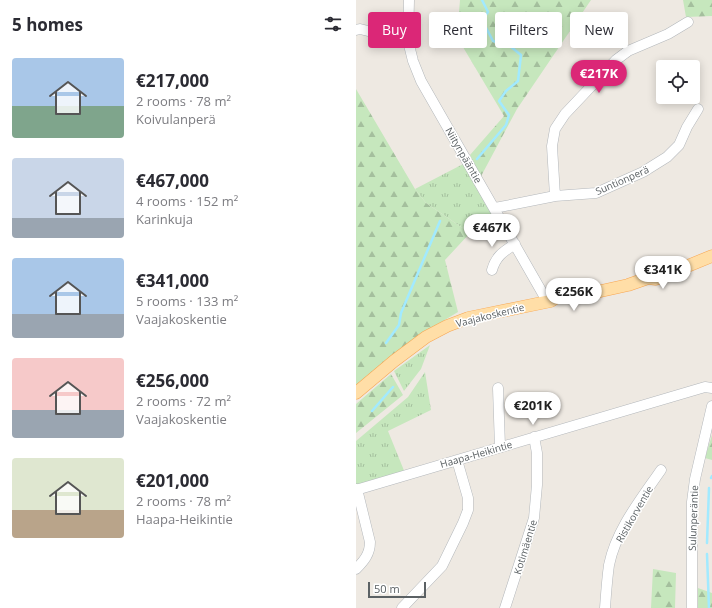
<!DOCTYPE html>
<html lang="en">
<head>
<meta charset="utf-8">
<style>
	:root { --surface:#fff; --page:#f2f2f3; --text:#2b2b33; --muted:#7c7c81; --accent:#db2777 }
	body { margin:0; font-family:"Open Sans",sans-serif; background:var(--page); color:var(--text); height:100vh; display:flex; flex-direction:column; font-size:15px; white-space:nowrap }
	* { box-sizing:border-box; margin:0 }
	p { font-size:13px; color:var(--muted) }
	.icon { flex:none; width:22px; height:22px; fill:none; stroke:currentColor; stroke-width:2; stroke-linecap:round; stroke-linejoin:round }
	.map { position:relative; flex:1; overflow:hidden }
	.side { display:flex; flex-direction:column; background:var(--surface); width:356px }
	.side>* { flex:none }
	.banner { position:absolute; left:12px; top:12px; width:284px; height:36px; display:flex; gap:8px }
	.buttons { position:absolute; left:300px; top:60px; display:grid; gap:8px }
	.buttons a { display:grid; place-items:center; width:44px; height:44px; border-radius:4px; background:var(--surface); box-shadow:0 2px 10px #0003; font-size:20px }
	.scale { position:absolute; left:12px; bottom:10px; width:58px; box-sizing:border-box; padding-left:4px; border:2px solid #5b6164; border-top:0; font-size:11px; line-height:14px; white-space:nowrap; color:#5b6164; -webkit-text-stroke:3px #fff; paint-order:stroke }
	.price { position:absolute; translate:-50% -34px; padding:0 9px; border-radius:14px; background:#fff; color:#222; font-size:13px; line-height:26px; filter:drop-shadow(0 1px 2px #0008) }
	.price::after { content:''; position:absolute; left:50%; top:24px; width:12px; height:9px; margin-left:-6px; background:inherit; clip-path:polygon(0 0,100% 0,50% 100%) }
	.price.on { background:var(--accent); color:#fff }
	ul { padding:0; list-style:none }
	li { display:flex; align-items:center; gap:12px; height:100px; padding:0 12px }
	li span { display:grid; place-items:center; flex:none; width:112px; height:80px; border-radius:4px; color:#555 }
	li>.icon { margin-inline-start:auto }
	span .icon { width:48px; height:48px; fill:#fffc; stroke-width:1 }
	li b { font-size:17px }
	h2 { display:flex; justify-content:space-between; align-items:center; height:48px; padding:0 12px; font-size:17px }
	.pill { padding:0 14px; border-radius:4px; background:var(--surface); box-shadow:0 2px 10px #0003; font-size:14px; line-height:36px }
	.pill.on { background:var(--accent); color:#fff }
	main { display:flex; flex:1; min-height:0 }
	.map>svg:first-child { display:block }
</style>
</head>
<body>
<main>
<section class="side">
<h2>5 homes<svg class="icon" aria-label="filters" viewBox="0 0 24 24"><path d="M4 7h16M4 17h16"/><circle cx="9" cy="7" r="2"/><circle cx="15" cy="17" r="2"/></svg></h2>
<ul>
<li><span style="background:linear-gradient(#a9c7e8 60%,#7fa58c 0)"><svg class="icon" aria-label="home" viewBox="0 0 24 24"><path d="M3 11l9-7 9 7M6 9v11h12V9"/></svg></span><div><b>€217,000</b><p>2 rooms · 78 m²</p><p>Koivulanperä</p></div></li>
<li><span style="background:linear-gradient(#c9d6e8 75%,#9aa5b1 0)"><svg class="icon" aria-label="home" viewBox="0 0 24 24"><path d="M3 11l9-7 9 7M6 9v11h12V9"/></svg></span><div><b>€467,000</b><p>4 rooms · 152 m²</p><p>Karinkuja</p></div></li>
<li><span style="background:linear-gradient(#a9c7e8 70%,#9aa5b1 0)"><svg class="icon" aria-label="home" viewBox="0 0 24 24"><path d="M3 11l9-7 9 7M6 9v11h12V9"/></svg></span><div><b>€341,000</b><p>5 rooms · 133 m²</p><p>Vaajakoskentie</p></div></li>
<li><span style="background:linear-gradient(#f6c9c9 65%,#9aa5b1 0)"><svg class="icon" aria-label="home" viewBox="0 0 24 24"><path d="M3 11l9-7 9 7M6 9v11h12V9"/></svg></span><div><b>€256,000</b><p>2 rooms · 72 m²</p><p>Vaajakoskentie</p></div></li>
<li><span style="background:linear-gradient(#dfe7d0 65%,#b9a48a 0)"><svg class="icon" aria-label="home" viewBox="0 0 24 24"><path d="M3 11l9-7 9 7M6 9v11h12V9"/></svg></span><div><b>€201,000</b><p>2 rooms · 78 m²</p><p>Haapa-Heikintie</p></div></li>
</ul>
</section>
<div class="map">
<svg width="356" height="608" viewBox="0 0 356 608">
	<defs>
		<pattern id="grass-tufts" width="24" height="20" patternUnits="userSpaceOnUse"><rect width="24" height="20" fill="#c6e7bd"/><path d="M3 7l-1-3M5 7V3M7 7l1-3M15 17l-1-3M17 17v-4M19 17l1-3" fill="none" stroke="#a4bf9d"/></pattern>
		<pattern id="forest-firs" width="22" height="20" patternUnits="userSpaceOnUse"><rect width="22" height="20" fill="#c6e7bd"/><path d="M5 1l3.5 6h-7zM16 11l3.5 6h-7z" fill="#a4bf9d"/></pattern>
	</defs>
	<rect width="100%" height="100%" fill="#eee9e2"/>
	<path fill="url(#grass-tufts)" d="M111,162L140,211L114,233L70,203L59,189Z
		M74,345L65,369L48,391L38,371Z
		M69,372L75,410L32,431L49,473L0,486V441L52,397Z"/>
	<path fill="url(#forest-firs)" d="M104,0H235L161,109L123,180L114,155L148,116L101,37Z
		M327,0H356V16L330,17Z
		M0,89L59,189L70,203L114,233L89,260L102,312L67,333L0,387Z
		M35,374L47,395L0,433V404Z
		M356,435V460L349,458Z
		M297,569L320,573L319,608H295Z
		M342,588L356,593V608H342Z"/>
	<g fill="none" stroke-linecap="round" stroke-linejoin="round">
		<path stroke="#a2eaff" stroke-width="2.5" d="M121,159L150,125L153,115L143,101L150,91L162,81L165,55L154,46L137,41L126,20L132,12L126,0
			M30,343L43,325L45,313L84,221
			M16,411L37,387
			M355,478L356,476
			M351,543L353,488
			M351,554L353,608"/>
		<defs>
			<path id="minor" d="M53,0L52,41L57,61L65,81L191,301
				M0,30L4,29L52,41
				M199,196L196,146L199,129L209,114L260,60L272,51L312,34L332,22
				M139,208L199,196L240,193L287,172L311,157L323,145L331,127L342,109
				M136,270C140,256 147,252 159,244
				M142,388L144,447
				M0,490L349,387L356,388
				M0,569C8,561 14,554 14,542L1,489
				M46,608L86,566L107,523L112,510V498L101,460
				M149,608L178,518L181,485V453L178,437
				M249,608C250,594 251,579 253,565C260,530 285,499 305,470
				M336,608V502L339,479L356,406"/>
			<path id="major" d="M231,297L236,293L272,285L292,278L300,279L356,256
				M0,393L38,361L70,337L91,326L112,318L195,301C205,293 224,290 236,293"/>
		</defs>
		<use href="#minor" stroke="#b3b7bb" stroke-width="11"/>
		<use href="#major" stroke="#f8a652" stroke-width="13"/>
		<use href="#minor" stroke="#fff" stroke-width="10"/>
		<use href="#major" stroke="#ffdea7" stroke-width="12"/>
	</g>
	<g text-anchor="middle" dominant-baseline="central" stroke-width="3" stroke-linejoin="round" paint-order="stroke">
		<g font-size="10" fill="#5b6164" stroke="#fff">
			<text transform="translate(108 155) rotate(60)">Niitynpääntie</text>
			<text transform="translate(266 180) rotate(-24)">Suntionperä</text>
			<text transform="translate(134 315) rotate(-14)">Vaajakoskentie</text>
			<text transform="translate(120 454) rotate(-16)">Haapa-Heikintie</text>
			<text transform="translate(278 514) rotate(-60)">Ristikorventie</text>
			<text transform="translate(337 518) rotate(-88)">Sulunperäntie</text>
			<text transform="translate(169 547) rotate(-73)">Kotimäentie</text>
		</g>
	</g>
</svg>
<div class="buttons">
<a><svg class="icon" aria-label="locate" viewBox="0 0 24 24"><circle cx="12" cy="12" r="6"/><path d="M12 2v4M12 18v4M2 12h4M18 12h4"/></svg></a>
</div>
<div class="scale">50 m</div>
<b class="price on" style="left:243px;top:94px">€217K</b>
<b class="price" style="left:136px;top:248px">€467K</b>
<b class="price" style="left:307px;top:290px">€341K</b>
<b class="price" style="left:218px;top:312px">€256K</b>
<b class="price" style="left:177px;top:426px">€201K</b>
<div class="banner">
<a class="pill on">Buy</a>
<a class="pill">Rent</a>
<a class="pill">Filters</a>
<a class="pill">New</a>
</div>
</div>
</main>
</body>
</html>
